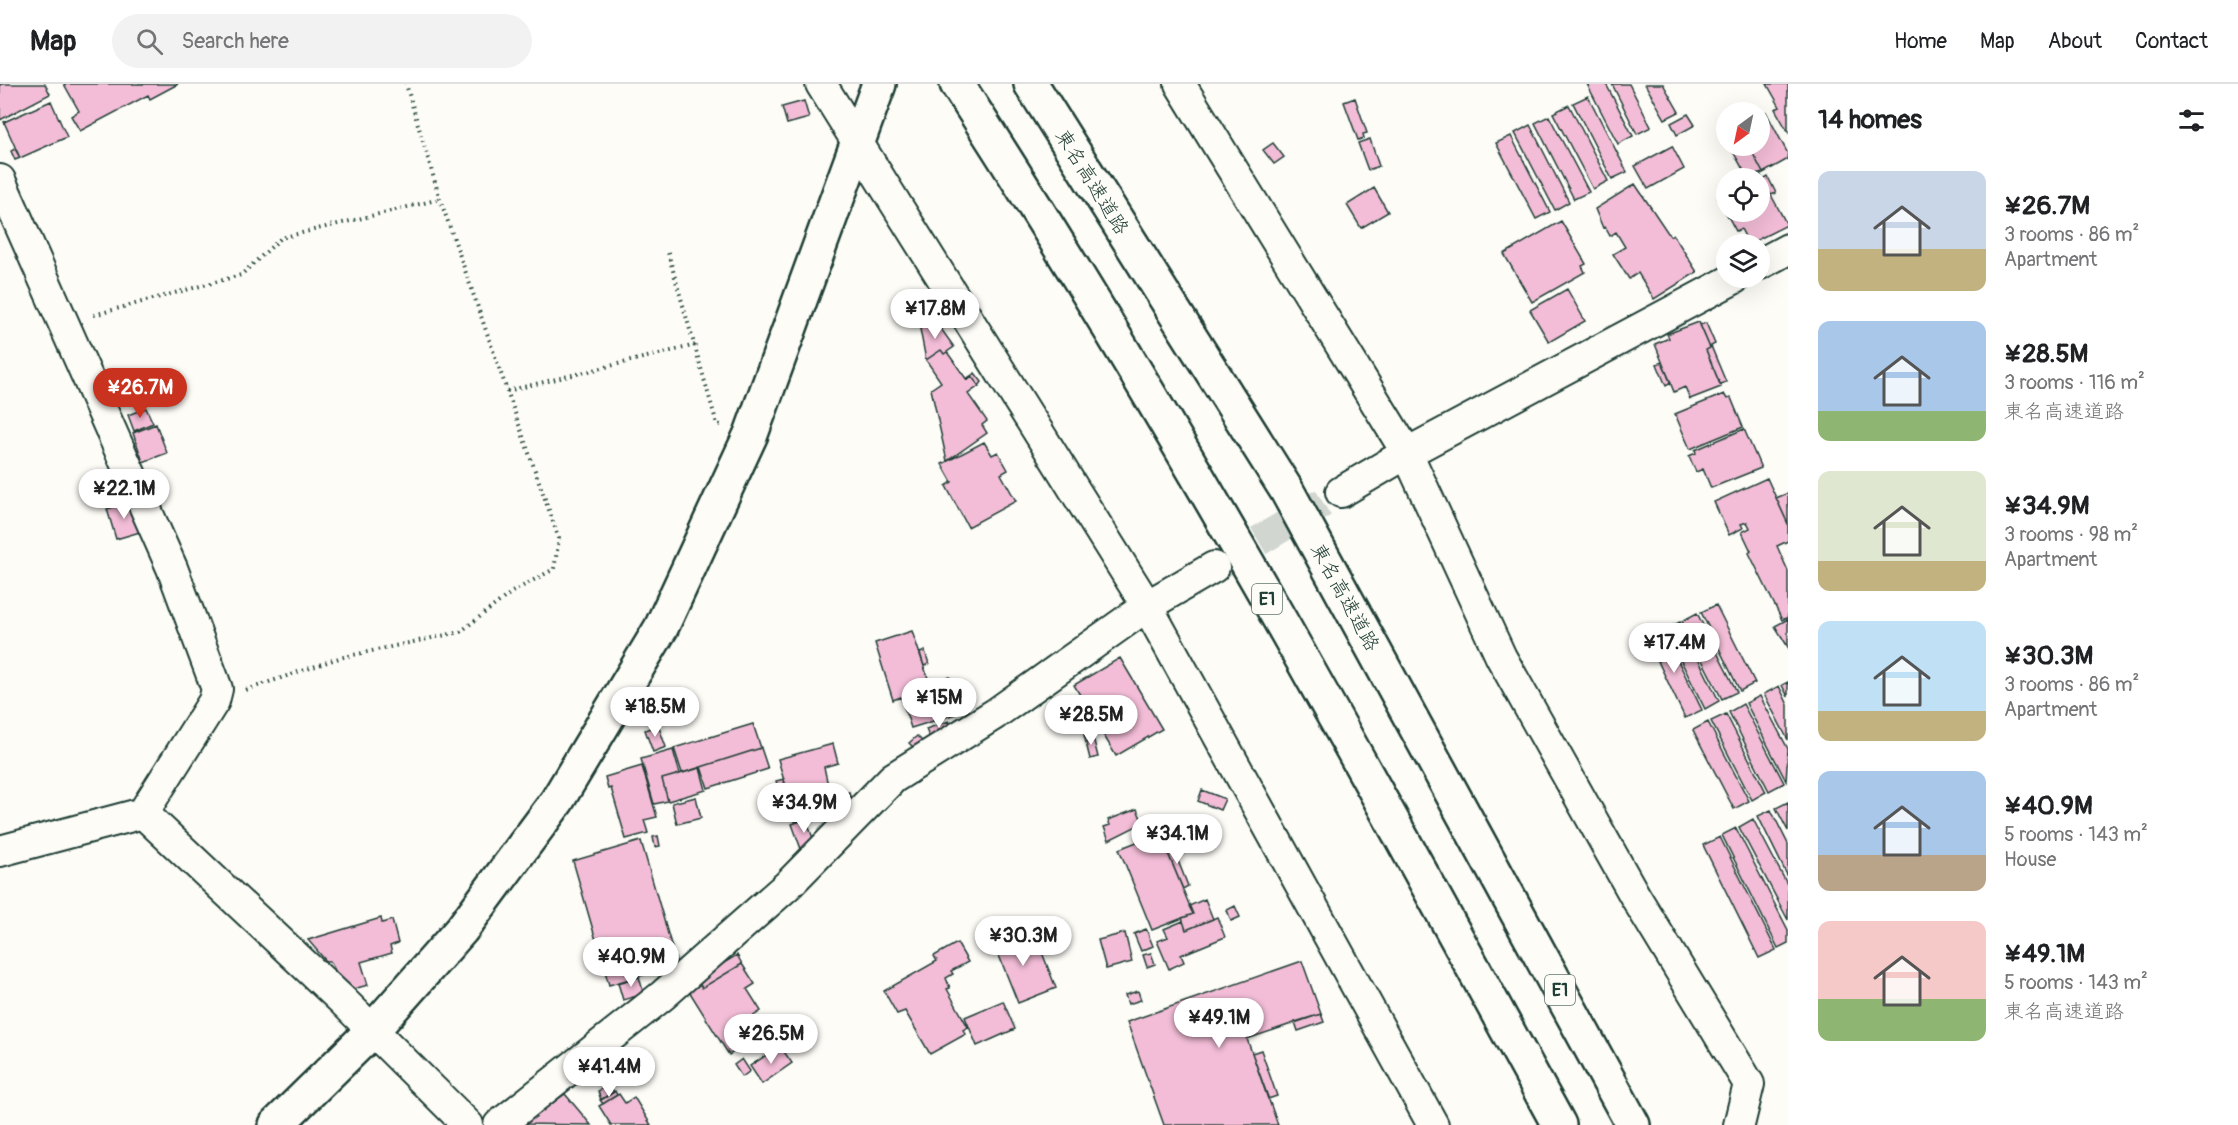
<!DOCTYPE html>
<html lang="en">
<head>
<meta charset="utf-8">
<style>
	:root { --surface:#fff; --page:#f2f2f2; --text:#202124; --muted:#757577; --line:#e0e0e0; --accent:#c8321e }
	body { margin:0; font-family:Pangolin,"Klee One",sans-serif; background:var(--page); color:var(--text); height:100vh; display:flex; flex-direction:column; font-size:22px; white-space:nowrap }
	* { box-sizing:border-box; margin:0 }
	p { font-size:20px; color:var(--muted) }
	.icon { flex:none; width:33px; height:33px; fill:none; stroke:currentColor; stroke-width:2; stroke-linecap:round; stroke-linejoin:round }
	.map { position:relative; flex:1; overflow:hidden }
	.details { display:flex; flex-direction:column; background:var(--surface); width:450px }
	.details>* { flex:none }
	.needle { width:39px; rotate:213deg }
	.fabs { position:absolute; left:1716px; top:18px; display:grid; gap:12px }
	.fabs a { display:grid; place-items:center; width:54px; height:54px; border-radius:50%; background:var(--surface); box-shadow:0 6px 24px #0002; font-size:30px }
	.price { position:absolute; translate:-50% -51px; padding:0 14px; border-radius:21px; background:#fff; color:#222; font-size:20px; line-height:39px; filter:drop-shadow(0 2px 3px #0008) }
	.price::after { content:''; position:absolute; left:50%; top:36px; width:18px; height:14px; margin-left:-9px; background:inherit; clip-path:polygon(0 0,100% 0,50% 100%) }
	.price.current { background:var(--accent); color:#fff }
	ul { padding:0; list-style:none }
	li { display:flex; align-items:center; gap:18px; height:150px; padding:0 30px }
	li span { display:grid; place-items:center; flex:none; width:168px; height:120px; border-radius:12px; color:#555 }
	li>.icon { margin-inline-start:auto }
	span .icon { width:72px; height:72px; fill:#fffc; stroke-width:1 }
	li b { font-size:26px }
	h2 { display:flex; justify-content:space-between; align-items:center; height:72px; padding:0 30px; font-size:26px }
	header { display:flex; align-items:center; gap:36px; box-sizing:border-box; height:84px; padding:0 30px; background:var(--surface); border-bottom:2px solid var(--line) }
	header strong { font-size:28px }
	nav { display:flex; gap:33px; margin-inline-start:auto; font-size:21px }
	.search { width:420px; height:54px; background:var(--page); display:flex; align-items:center; gap:15px; box-sizing:border-box; padding:0 21px; border-radius:33px; color:var(--muted); font-size:22px }
	main { display:flex; flex:1; min-height:0 }
	.map>svg:first-child { display:block }
</style>
</head>
<body>
<header>
<strong>Map</strong>
<div class="search"><svg class="icon" aria-label="search" viewBox="0 0 24 24"><circle cx="10" cy="10" r="6"/><path d="M15 15l6 6"/></svg>Search here</div>
<nav><a>Home</a><a>Map</a><a>About</a><a>Contact</a></nav>
</header>
<main>
<div class="map">
<svg width="1788" height="1041" viewBox="0 0 1788 1041">
	<rect width="100%" height="100%" fill="#fdfcf7"/>
	<filter id="ink" filterUnits="userSpaceOnUse"><feTurbulence type="fractalNoise" baseFrequency=".0167" numOctaves="2"/><feDisplacementMap in="SourceGraphic" scale="12" xChannelSelector="R" yChannelSelector="G"/><feConvolveMatrix kernelMatrix="1 2 1 2 8 2 1 2 1" color-interpolation-filters="sRGB"/></filter>
	<g filter="url(#ink)">
		<path fill="#f3bdd7" stroke="#1f3d34" stroke-width="1.5" d="M0,0H45L50,10L0,36Z
			M64,0H178L150,15L148,11L80,47L71,32L79,27Z
			M1587,0H1606L1633,52L1618,60Z
			M1612,0H1629L1651,43L1637,50Z
			M1645,0H1663L1679,28L1665,35Z
			M1767,0H1788V48L1775,25L1780,23Z
			M1588,12L1627,88L1612,95L1573,19Z
			M1355,14L1367,49L1363,50L1364,54L1358,56L1344,18Z
			M51,17L67,53L20,74L4,38Z
			M804,17L809,34L787,40L782,23Z
			M1569,21L1608,97L1593,105L1553,29Z
			M1766,28L1788,70V75L1763,89L1749,62H1760V31Z
			M1688,30L1695,41L1677,51L1671,39Z
			M1549,32L1589,108L1574,115L1535,39Z
			M1530,41L1569,118L1555,126L1515,49Z
			M1511,52L1550,128L1536,135L1496,59Z
			M1370,55L1379,82L1368,86L1358,59Z
			M1273,59L1284,73L1274,80L1263,66Z
			M1672,62L1684,85L1648,105L1635,82Z
			M1735,62H1749L1763,89L1748,94L1731,64Z
			M15,65L20,74L15,76L11,67Z
			M1761,92L1787,141L1749,160L1741,145L1736,147L1718,114L1726,110V128H1760V94H1755Z
			M1768,93L1776,109L1771,111L1763,96Z
			M1635,100L1670,152L1673,150L1697,188L1654,215L1638,189L1629,195L1613,170L1625,163L1616,148L1610,152L1605,143L1603,144L1595,125Z
			M1374,104L1388,128L1361,144L1347,121Z
			M1561,137L1586,180L1582,182L1585,188L1532,218L1504,170Z
			M1567,205L1585,237L1549,258L1530,226Z
			M934,235L954,263L944,270L941,266L926,276L920,245Z
			M1699,238L1710,264L1706,266L1721,303L1690,315L1685,303L1674,308L1655,260L1669,254L1667,250Z
			M1706,239L1715,260L1711,262L1726,298L1720,300L1706,266L1710,264L1700,241Z
			M941,266L944,270L947,268L967,296L972,293L979,302L968,310L987,337L982,341L987,349L947,377L931,305L941,298L926,276Z
			M1662,278L1671,299L1666,302L1657,280Z
			M975,289L982,298L979,302L972,293L966,295Z
			M1724,310L1727,315L1731,314L1743,343L1690,365L1675,330Z
			M146,324L153,339L134,347L128,331Z
			M156,340L167,369L143,378L133,349Z
			M1744,345L1761,384L1711,404L1703,385L1696,388L1689,372L1696,369L1695,366Z
			M984,358L992,371L998,368L1008,386L1001,390L1016,417L968,443L946,402L952,398L942,380Z
			M1767,394L1788,440V457L1777,462L1788,487V533L1782,536L1749,469L1751,467L1742,448L1750,444L1747,438L1741,440L1743,444L1729,451L1714,418Z
			M124,408L127,419L112,423L109,413Z
			M1788,409V440L1776,414Z
			M131,418L140,448L116,455L107,425Z
			M1716,521L1755,599L1740,607L1701,528Z
			M1697,529L1737,608L1722,615L1682,537Z
			M1788,535V563L1775,542Z
			M1680,538L1719,617L1705,625L1665,545Z
			M1663,546L1702,626L1685,634L1647,554Z
			M912,547L930,600L950,593L962,628L911,644L901,613L893,616L875,559Z
			M925,567L929,580L924,582L920,569Z
			M1120,574L1162,645L1116,672L1074,601Z
			M1788,598V613L1782,601Z
			M1779,602L1788,621V656L1764,610Z
			M1760,612L1788,665L1786,697L1746,619Z
			M1743,620L1784,699L1769,707L1729,628Z
			M1726,630L1766,708L1752,716L1711,637Z
			M949,637L951,645L929,653L926,645Z
			M1708,638L1749,717L1734,725L1693,646Z
			M753,640L761,664L682,689L674,664Z
			M658,641L666,663L653,668L645,646Z
			M1092,649L1098,673L1090,675L1084,651Z
			M917,652L926,661L919,669L909,659Z
			M833,660L838,679L824,683L832,720L826,722L827,728L795,737L778,675Z
			M761,664L768,685L708,704L701,683Z
			M673,666L680,690L662,695L668,717L654,720L641,675Z
			M642,682L657,733L644,736L648,749L626,755L611,704L608,705L605,693Z
			M700,684L706,706L668,717L662,695Z
			M784,695L787,707L780,709L776,697Z
			M1202,706L1225,715L1220,726L1198,717Z
			M849,708L852,719L844,721L841,710Z
			M696,713L701,734L677,740L672,719Z
			M1788,718V747L1776,724Z
			M1137,725L1143,739L1109,756L1104,743L1110,741L1108,736Z
			M1771,726L1788,760V793L1758,732Z
			M806,735L815,760L801,765L792,740Z
			M1753,735L1788,802V836L1739,743Z
			M1736,744L1788,846V859L1778,864L1722,751Z
			M658,752L660,762L655,763L653,753Z
			M1152,752L1157,763L1165,762L1193,830L1152,846L1119,765Z
			M1720,753L1776,866L1759,874L1703,761Z
			M641,757L677,881L609,901L573,777Z
			M1171,759L1188,802L1183,805L1165,762Z
			M1205,815L1213,835L1186,846L1182,834L1193,830L1189,822Z
			M1235,822L1240,833L1231,837L1227,826Z
			M1217,833L1225,853L1181,871L1184,878L1169,885L1157,857L1168,853L1164,845L1183,837L1186,846Z
			M381,834L382,839L392,836L398,859L390,862L392,869L361,878L368,901L346,907L330,877H326L308,856Z
			M1019,844L1029,871L1041,866L1056,904L1018,919L992,854Z
			M1146,845L1153,862L1141,867L1134,850Z
			M1125,849L1132,878L1106,885L1098,856Z
			M957,859L968,878L951,887L953,890L946,894L950,904L947,905L968,943L963,946L966,950L930,970L905,927L897,930L884,907L937,877L934,872Z
			M1151,869L1155,880L1147,883L1143,871Z
			M737,871L742,880L702,904L697,895Z
			M1302,877L1321,930L1247,955L1278,1041H1164L1127,938Z
			M742,880L755,900L747,905L761,927L752,933L762,950L729,971L684,899L695,892L702,904Z
			M639,893L644,910L623,916L618,899Z
			M1138,907L1141,916L1128,920L1125,911Z
			M1003,917L1015,945L977,962L965,933Z
			M1321,930L1324,938L1298,947L1295,938Z
			M780,962L792,979L762,1000L750,982Z
			M1261,966L1277,1012L1268,1015L1252,969Z
			M742,975L750,987L742,993L734,981Z
			M609,1001L614,1008L601,1016L598,1007Z
			M615,1007L617,1011L603,1020L600,1016Z
			M565,1010L591,1041L523,1040Z
			M619,1010L625,1019L634,1013L651,1041H611L599,1022Z"/>
		<g fill="none" stroke-linecap="round" stroke-linejoin="round">
			<path stroke="#d1d6d0" stroke-width="30" stroke-dasharray="30 15" stroke-linecap="butt" d="M1220,480L1341,408"/>
			<defs>
				<path id="minor" d="M821,0L1147,522L1433,1041
					M1180,0L1407,369L1501,573L1635,812L1749,1000L1739,1041
					M0,96L172,484L217,605L214,617L143,729L341,915L468,1041
					M1760,180L1788,165
					M1341,408L1407,369L1735,194
					M0,767L143,729
					M499,1041L662,912L788,801L893,694L995,630L1147,522L1214,483"/>
				<path id="tertiary" d="M276,1041L371,948L462,845L557,717L661,544L751,350L879,0"/>
				<path id="motorway" d="M957,0C1175,336 1367,689 1559,1041
					M1031,0L1287,407L1633,1041"/>
			</defs>
			<use href="#minor" stroke="#1f3d34" stroke-width="34"/>
			<use href="#tertiary" stroke="#1f3d34" stroke-width="38"/>
			<use href="#motorway" stroke="#1f3d34" stroke-width="38"/>
			<path stroke="#1f3d34" stroke-width="4" stroke-dasharray="1.5 4.5" stroke-linecap="butt" d="M668,169L717,340L721,341
				M94,231L241,191L281,154L440,115
				M507,307L696,261
				M246,606L339,574L460,548L512,508L554,485L559,455L440,115L406,0"/>
			<use href="#minor" stroke="#fdfcf7" stroke-width="30"/>
			<use href="#tertiary" stroke="#fdfcf7" stroke-width="33"/>
			<use href="#motorway" stroke="#fdfcf7" stroke-width="33"/>
		</g>
	</g>
	<g text-anchor="middle" dominant-baseline="central" stroke-width="4.5" stroke-linejoin="round" paint-order="stroke">
		<g fill="#fdfcf7" stroke="#62766e" stroke-width="1.5">
			<rect x="1252" y="500" width="30" height="30" rx="4.5"/>
			<rect x="1545" y="891" width="30" height="30" rx="4.5"/>
		</g>
		<g font-size="18" font-weight="bold" fill="#1f3d34">
			<text x="1267" y="515">E1</text>
			<text x="1560" y="906">E1</text>
		</g>
		<g font-size="20" fill="#1f3d34" stroke="#fdfcf7">
			<text transform="translate(1092 98) rotate(58)">東名高速道路</text>
			<text transform="translate(1345 513) rotate(61)">東名高速道路</text>
		</g>
	</g>
</svg>
<div class="fabs">
<a><svg class="needle" viewBox="-14 -14 28 28"><path d="M0-13l5 13h-10z" fill="#e53935"/><path d="M0 13l5-13h-10z" fill="#757577"/></svg></a>
<a><svg class="icon" aria-label="locate" viewBox="0 0 24 24"><circle cx="12" cy="12" r="6"/><path d="M12 2v4M12 18v4M2 12h4M18 12h4"/></svg></a>
<a><svg class="icon" aria-label="layers" viewBox="0 0 24 24"><path d="M12 4l9 5-9 5-9-5zM3 14l9 5 9-5"/></svg></a>
</div>
<b class="price" style="left:935px;top:256px">¥17.8M</b>
<b class="price current" style="left:140px;top:335px">¥26.7M</b>
<b class="price" style="left:124px;top:436px">¥22.1M</b>
<b class="price" style="left:1674px;top:590px">¥17.4M</b>
<b class="price" style="left:939px;top:645px">¥15M</b>
<b class="price" style="left:655px;top:654px">¥18.5M</b>
<b class="price" style="left:1091px;top:662px">¥28.5M</b>
<b class="price" style="left:804px;top:750px">¥34.9M</b>
<b class="price" style="left:1177px;top:781px">¥34.1M</b>
<b class="price" style="left:1023px;top:883px">¥30.3M</b>
<b class="price" style="left:631px;top:904px">¥40.9M</b>
<b class="price" style="left:1219px;top:965px">¥49.1M</b>
<b class="price" style="left:771px;top:981px">¥26.5M</b>
<b class="price" style="left:609px;top:1014px">¥41.4M</b>
</div>
<section class="details">
<h2>14 homes<svg class="icon" aria-label="filters" viewBox="0 0 24 24"><path d="M4 7h16M4 17h16"/><circle cx="9" cy="7" r="2"/><circle cx="15" cy="17" r="2"/></svg></h2>
<ul>
<li><span style="background:linear-gradient(#c9d6e8 65%,#c2b280 0)"><svg class="icon" aria-label="home" viewBox="0 0 24 24"><path d="M3 11l9-7 9 7M6 9v11h12V9"/></svg></span><div><b>¥26.7M</b><p>3 rooms · 86 m²</p><p>Apartment</p></div></li>
<li><span style="background:linear-gradient(#a9c7e8 75%,#8fb573 0)"><svg class="icon" aria-label="home" viewBox="0 0 24 24"><path d="M3 11l9-7 9 7M6 9v11h12V9"/></svg></span><div><b>¥28.5M</b><p>3 rooms · 116 m²</p><p>東名高速道路</p></div></li>
<li><span style="background:linear-gradient(#dfe7d0 75%,#c2b280 0)"><svg class="icon" aria-label="home" viewBox="0 0 24 24"><path d="M3 11l9-7 9 7M6 9v11h12V9"/></svg></span><div><b>¥34.9M</b><p>3 rooms · 98 m²</p><p>Apartment</p></div></li>
<li><span style="background:linear-gradient(#bfe0f5 75%,#c2b280 0)"><svg class="icon" aria-label="home" viewBox="0 0 24 24"><path d="M3 11l9-7 9 7M6 9v11h12V9"/></svg></span><div><b>¥30.3M</b><p>3 rooms · 86 m²</p><p>Apartment</p></div></li>
<li><span style="background:linear-gradient(#a9c7e8 70%,#b9a48a 0)"><svg class="icon" aria-label="home" viewBox="0 0 24 24"><path d="M3 11l9-7 9 7M6 9v11h12V9"/></svg></span><div><b>¥40.9M</b><p>5 rooms · 143 m²</p><p>House</p></div></li>
<li><span style="background:linear-gradient(#f6c9c9 65%,#8fb573 0)"><svg class="icon" aria-label="home" viewBox="0 0 24 24"><path d="M3 11l9-7 9 7M6 9v11h12V9"/></svg></span><div><b>¥49.1M</b><p>5 rooms · 143 m²</p><p>東名高速道路</p></div></li>
</ul>
</section>
</main>
</body>
</html>
